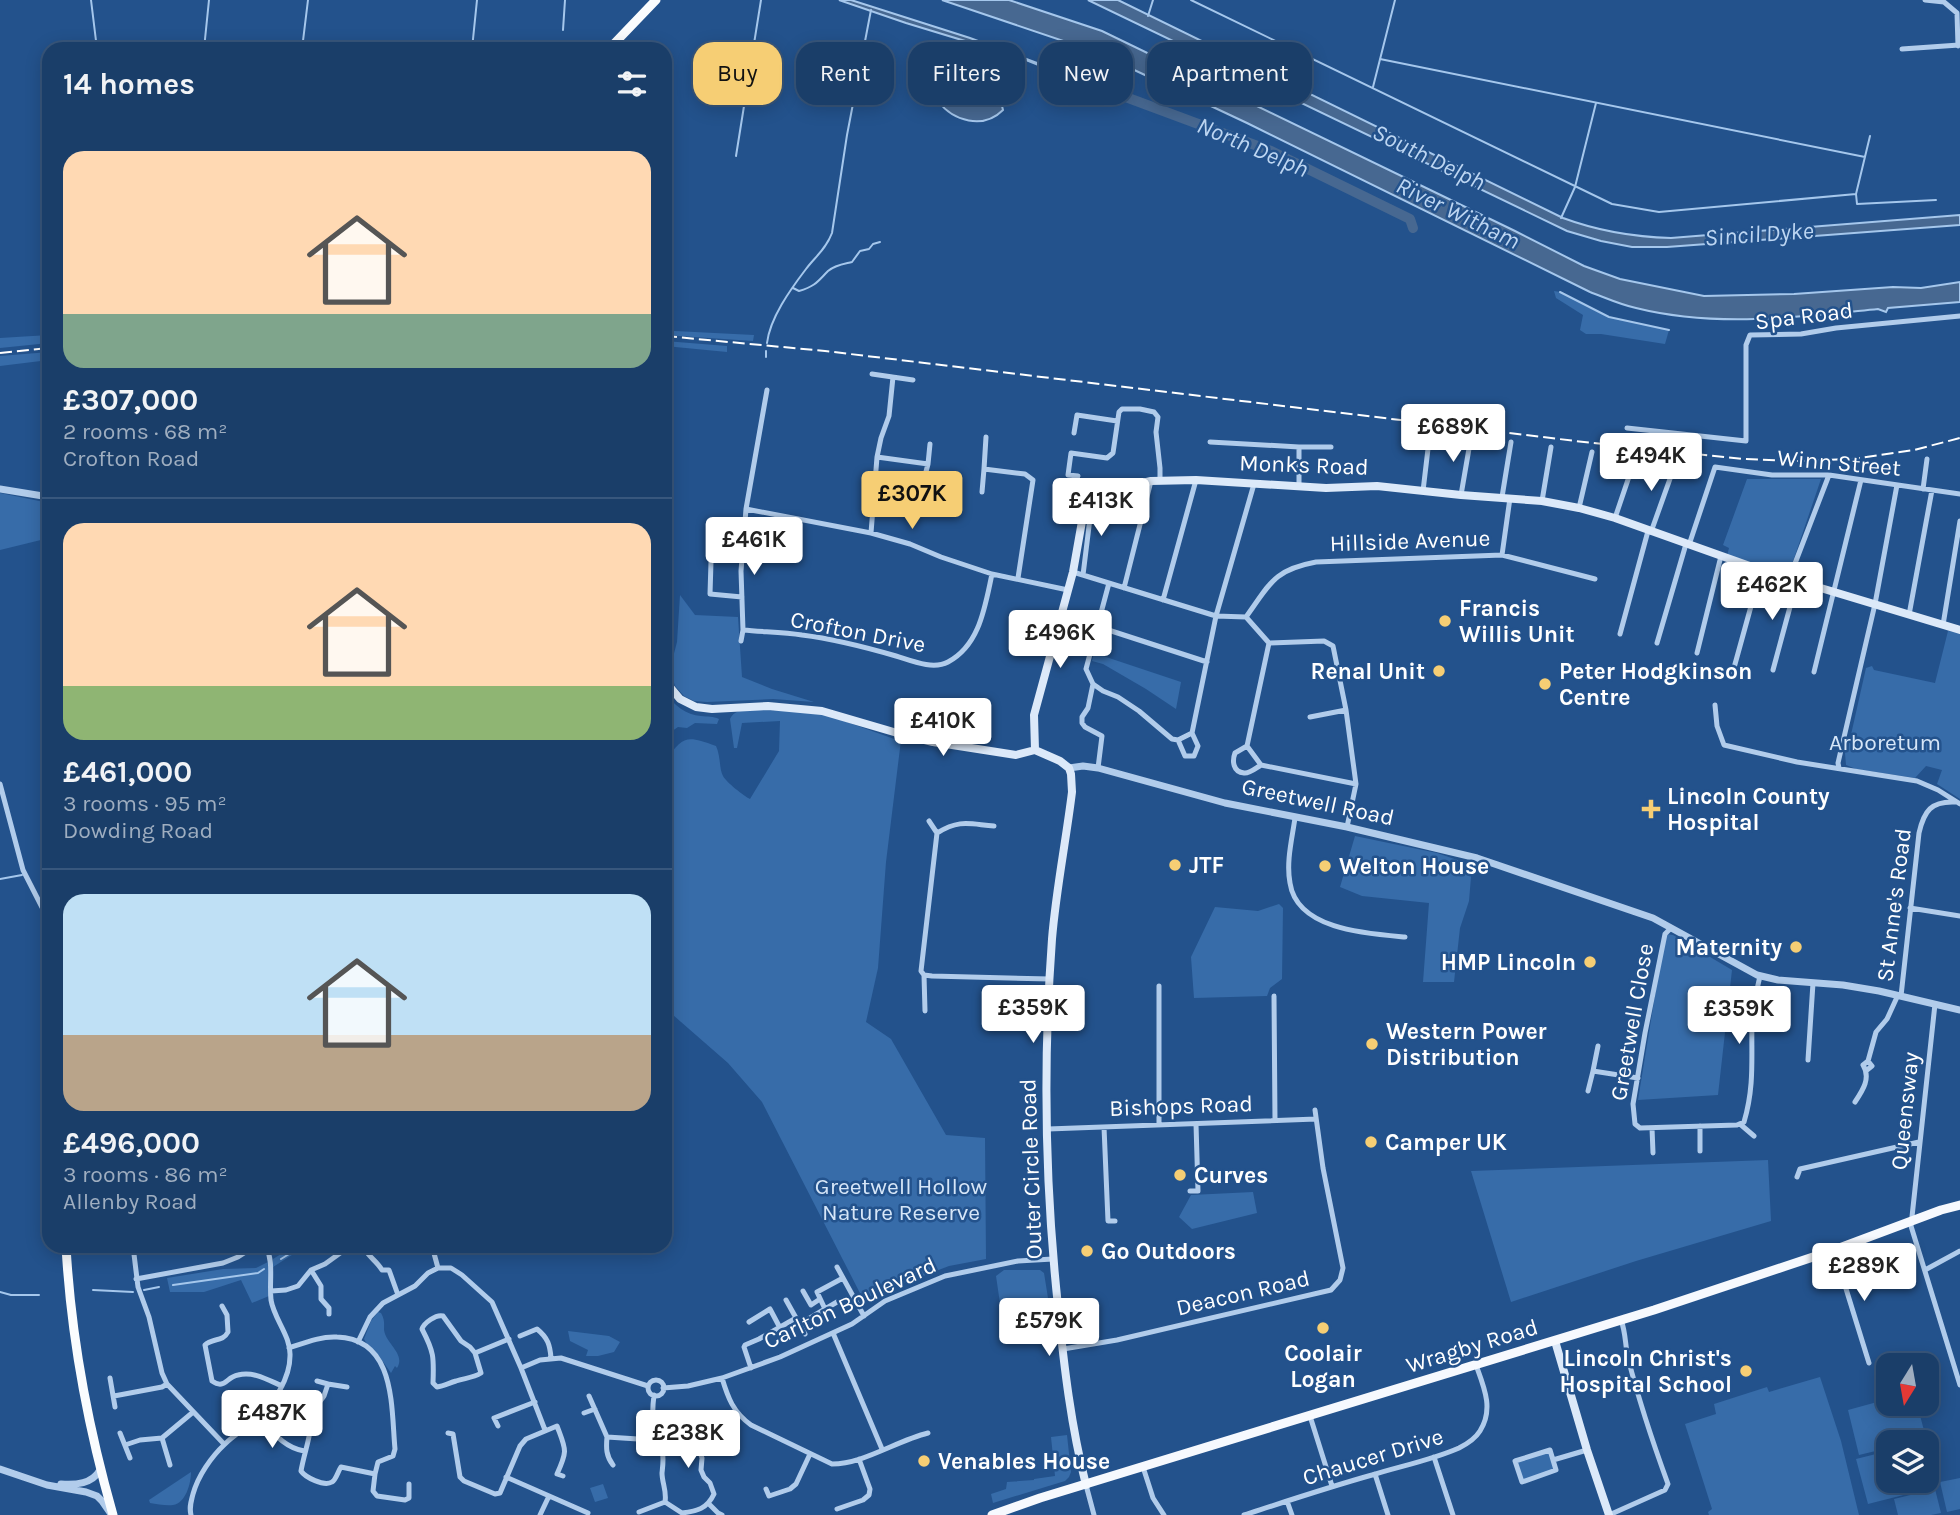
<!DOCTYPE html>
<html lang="en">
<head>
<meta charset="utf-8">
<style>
	:root { --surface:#1a3e69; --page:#23456f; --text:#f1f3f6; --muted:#9faec0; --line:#38577d; --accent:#f6ce74 }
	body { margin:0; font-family:Karla,sans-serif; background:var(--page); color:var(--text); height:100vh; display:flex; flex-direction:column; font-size:26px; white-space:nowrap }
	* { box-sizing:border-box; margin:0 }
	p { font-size:23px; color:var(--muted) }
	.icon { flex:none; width:38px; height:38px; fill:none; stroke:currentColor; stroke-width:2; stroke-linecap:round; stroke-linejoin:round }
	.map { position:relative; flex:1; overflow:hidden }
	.drawer { position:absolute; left:42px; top:42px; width:630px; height:1211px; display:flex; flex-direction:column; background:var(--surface); border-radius:21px; box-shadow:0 4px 18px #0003,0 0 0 2px var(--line) }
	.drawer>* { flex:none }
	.banner { position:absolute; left:693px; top:42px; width:665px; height:63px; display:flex; gap:14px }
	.needle { width:46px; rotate:191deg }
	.tools { position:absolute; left:1876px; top:1353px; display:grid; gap:14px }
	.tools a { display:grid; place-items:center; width:63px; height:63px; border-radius:14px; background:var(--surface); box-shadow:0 4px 18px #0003,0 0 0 2px var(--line); font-size:35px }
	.price { position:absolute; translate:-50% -60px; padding:0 16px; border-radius:7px; background:#fff; color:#222; font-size:23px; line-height:46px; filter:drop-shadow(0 2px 4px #0008) }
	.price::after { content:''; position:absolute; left:50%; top:42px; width:21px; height:16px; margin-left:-10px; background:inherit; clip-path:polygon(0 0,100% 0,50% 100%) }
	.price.active { background:var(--accent); color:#111 }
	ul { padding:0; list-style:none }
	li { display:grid; align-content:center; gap:14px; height:371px; padding:0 21px }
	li+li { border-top:2px solid var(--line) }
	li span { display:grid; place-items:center; height:217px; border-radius:21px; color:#555 }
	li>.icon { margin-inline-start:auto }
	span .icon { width:126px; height:126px; fill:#fffc; stroke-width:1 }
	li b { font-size:30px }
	h2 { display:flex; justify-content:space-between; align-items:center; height:84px; padding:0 21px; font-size:30px }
	.tag { padding:0 24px; border-radius:21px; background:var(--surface); box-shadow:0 4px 18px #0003,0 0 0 2px var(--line); font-size:24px; line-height:63px }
	.tag.active { background:var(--accent); color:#111 }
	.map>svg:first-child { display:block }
</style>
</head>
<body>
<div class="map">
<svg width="1960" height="1515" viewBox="0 0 1960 1515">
	<rect width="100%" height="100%" fill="#23528c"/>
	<path fill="#376ca9" d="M1554,291L1560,292L1609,317L1669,330L1665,344L1601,334H1586L1580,330L1583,315L1556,298Z
		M665,330L675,331L754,335L753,341L665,335Z
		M49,335V343L0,348V338Z
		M665,341L727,346V352L665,346Z
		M49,352V360L0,366V356Z
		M1747,479H1821L1788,576L1727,556L1729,548L1723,545Z
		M0,493L49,503V538L0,550Z
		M680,595L695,615L738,617L742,677L772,689L814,702L773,699L707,702L694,701L684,696L675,686L670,669L677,642Z
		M1948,631L1960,633V799L1937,784L1942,770L1926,766L1915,778L1856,769L1846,765L1845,753L1848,748L1866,668L1872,666L1874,670L1935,683Z
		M1094,653L1181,682L1176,709L1146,689L1103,664L1092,661Z
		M665,693C674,705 686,715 701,716C708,717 713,716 719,719L717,724L695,723L687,728L678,727L665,736Z
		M760,710L812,712L833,717L897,740H901L886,862L878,968L866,1022L891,1039L946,1135L985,1138L986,1259L949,1266L863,1299L762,1102L728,1063L665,1008V761C684,736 685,735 716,746C721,757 719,769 723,776C726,782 744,796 750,799L779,751L780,721L742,723L737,748H734L730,719C735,708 749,710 760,710Z
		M1355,836L1437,853L1472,865L1469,901L1460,928L1454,982H1423L1429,903L1362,896L1340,887Z
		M1279,904L1283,908L1282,979L1270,988L1267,996L1194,998L1191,957L1215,907L1258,911Z
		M1665,934L1673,935L1732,970L1718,1095L1638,1100Z
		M1768,1160L1771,1221L1636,1261L1511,1302L1471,1171Z
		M1253,1192L1257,1213L1192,1229L1179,1217L1191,1195Z
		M294,1246H306L273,1267V1259Z
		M270,1261L269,1296L252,1303L241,1280L204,1292H170L167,1278L223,1269L256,1268Z
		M1004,1270H1040L1044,1273L1052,1323L1007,1329L1003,1324L996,1276Z
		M378,1312L381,1313C385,1320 384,1324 384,1330C386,1344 406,1354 397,1368L395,1366L391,1373L379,1356L367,1344L364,1339L371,1321Z
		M568,1331L609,1336L620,1342L614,1352L598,1356H586L588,1350L570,1341Z
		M1820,1377L1841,1441L1859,1515H1709L1708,1512L1712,1509L1685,1424L1716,1414L1714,1404L1767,1387L1769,1392Z
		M1888,1399V1404H1917L1926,1438L1911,1442H1888V1448L1859,1455L1848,1410Z
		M1067,1435L1071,1472L1069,1477L1065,1481L993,1503L991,1494L1006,1489L1007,1482L1034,1480V1479L1055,1476L1051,1437Z
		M1550,1450L1556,1470L1522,1482L1515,1461Z
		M1888,1451V1480H1927V1455L1935,1487L1868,1504L1856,1459Z
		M191,1472C191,1483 186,1503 173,1505C166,1506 157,1504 150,1503L149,1500Z
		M1960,1478V1509L1947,1512L1940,1482Z
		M603,1484L608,1498L595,1502L590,1488Z
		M1935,1489L1941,1513L1931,1515H1898L1894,1499Z"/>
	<path fill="#476891" stroke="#a5c7ec" stroke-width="2" d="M839,0H851L970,38L1072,76L1071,78L1021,58L906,23Z
		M942,0H1009L1102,31L1515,231L1584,266L1620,279L1704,296L1794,294L1893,287L1921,288L1960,282V302L1888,308L1886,312L1878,309C1798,317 1716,328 1636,308C1621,305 1606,298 1590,292L1247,123L1096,52Z
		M1088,0H1118L1563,218C1598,231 1634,237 1671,238L1960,215V225L1667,247H1632L1601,241L1567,231Z
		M1002,92L1005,95L1001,102L1003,110C983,130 953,121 938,101L945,96C957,103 963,106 977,104C979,104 987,103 989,102C995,98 994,94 1002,92Z"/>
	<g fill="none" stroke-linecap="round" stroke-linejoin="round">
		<path stroke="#a5c7ec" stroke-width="2" d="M91,0L97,49
			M1191,0L1612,204L1659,212L1856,194
			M1148,16L1153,0
			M563,30L565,0
			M204,49L209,0
			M302,49L308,0
			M472,49L477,0
			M1380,59L1865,157
			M1373,87L1395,0
			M1870,136L1856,194L1857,204L1936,200
			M736,156L761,0
			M1561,218L1575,187L1596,103
			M793,288L799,291C816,286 818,281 828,271C835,265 844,264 852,262L860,251L869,249L873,244L880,242
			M1560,292L1609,317L1669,330
			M767,343C770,318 790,290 806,269C815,257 826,249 832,233L847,135L871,10
			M766,357V351
			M0,879L22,875
			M281,1259L302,1246
			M173,1285L258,1273L264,1269
			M93,1290L133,1292
			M144,1290L159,1287
			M0,1292L11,1295H39"/>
		<path stroke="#476891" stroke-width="10" d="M1061,73L1271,151L1410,219L1413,228"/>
		<path stroke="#b1cceb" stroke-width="5" d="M1925,0L1944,2L1957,13L1958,46
			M1902,49L1959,45
			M872,374L913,380
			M1627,428L1746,441V345L1750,335L1801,334L1836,328L1960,316
			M1074,433L1077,415L1117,421
			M986,437L984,469L1025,474L1033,480L1018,578
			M1210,442L1299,447H1331
			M877,457L928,464L930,444
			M1078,476L1068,475L1071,453L1107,458L1113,453L1119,412L1122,409H1140L1154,412L1158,417L1156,432L1160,468V480
			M1299,486V447
			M922,487L928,464
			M1923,489L1927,459
			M1423,491L1430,432
			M982,492L984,469
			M1461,495L1471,437
			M1502,497L1511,442
			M1542,501L1551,447
			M1579,508L1592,452
			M746,509L871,533L910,544L941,557L992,574L1068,590
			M1615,518L1636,456
			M1651,532L1676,462
			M871,533L877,457L881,438L889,416L893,377
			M1689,545L1715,467L1772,475H1829L1960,494
			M1502,555L1510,498
			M711,562L710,594L742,597
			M1073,572L1216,616L1246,617L1269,643L1324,641L1333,646L1346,710L1356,784L1347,827
			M1083,575L1092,502
			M1789,579L1829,475
			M1109,583L1086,669L1093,684L1103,691L1118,697L1139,711L1172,739L1178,740L1192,733L1216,616L1254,484
			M1124,588L1151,481
			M1163,600L1196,480
			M1909,615L1932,490
			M1246,617C1270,584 1273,570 1316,562L1502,555L1595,579
			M1943,625L1960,521
			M1096,626L1207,662
			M743,630C763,632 783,632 802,635C834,639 865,647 896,656C912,661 933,670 948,662C980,645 985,606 992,574
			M1620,634L1648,531
			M741,641L743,630L741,571L746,509L767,390
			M1269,643L1247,746L1261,765L1356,784
			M1657,643L1686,544
			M1697,653L1721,556
			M1773,670L1797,581
			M1814,672L1861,480
			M1732,675L1761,570
			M1093,684L1088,708L1082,717V723L1085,727L1102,736L1098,768
			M1715,705L1717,726L1724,745L1797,762L1917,781L1938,790L1960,804
			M1310,717L1346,710
			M1178,740L1185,756H1194L1198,746L1192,733
			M1247,746L1235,753C1232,761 1233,772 1244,773C1249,774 1256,768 1261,765
			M1839,768L1838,763L1875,604L1897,485
			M0,784L23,870L49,921
			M1295,818C1292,839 1286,862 1290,883C1297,930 1368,934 1405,937
			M929,821L937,833
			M994,826C969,824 960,819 937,833L921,971L924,975L932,976L1050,979
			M1910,908L1960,916
			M1671,928L1665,934L1645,1033L1633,1104L1635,1124L1640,1128L1737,1125L1744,1122C1755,1085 1751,1056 1752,1019C1753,1004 1757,990 1760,976
			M924,975L925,1011
			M1274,996L1275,1120
			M1901,996L1919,833C1924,811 1931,801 1955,802
			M1935,1004L1911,1226L1960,1385
			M1808,1060L1813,983
			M1867,1070L1872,1066L1868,1061L1876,1032L1887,1019L1898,995
			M1593,1071L1598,1046
			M1588,1091L1593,1071L1638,1078
			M1855,1102C1863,1090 1871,1078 1863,1065L1868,1061
			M1159,1124V986
			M1740,1124L1754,1136
			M1104,1127L1108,1221H1115
			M1652,1128L1653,1153
			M1048,1129L1316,1119
			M1700,1151V1126
			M1797,1177L1800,1169L1919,1142
			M1190,1191H1198L1196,1124
			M133,1246L138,1287L149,1317L162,1373L167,1384L224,1444
			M363,1246C368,1257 376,1260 382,1270H389L398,1295
			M432,1246L438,1268
			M1834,1250L1869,1363
			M837,1267L864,1316
			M311,1270L321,1286V1299L329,1308V1314
			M1925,1270L1960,1251
			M136,1279L223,1263L238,1257L255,1246
			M271,1291L286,1290L298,1286L311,1270L325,1264L350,1246
			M803,1291L811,1305L820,1299
			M786,1300L805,1334
			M222,1306L227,1315L228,1332C223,1342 212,1338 205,1345L212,1381C225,1390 226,1377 238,1375C254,1371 268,1380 282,1386
			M825,1309L837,1302
			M749,1322L770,1309L779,1326
			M800,1324L825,1309L817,1292L843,1278
			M833,1333L882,1449
			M520,1336L537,1329C548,1338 550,1345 551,1358
			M358,1342L370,1317L383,1303L415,1286L428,1273L438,1268H451L462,1275L492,1302L521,1368L545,1430
			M289,1348C304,1343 321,1336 337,1337C396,1339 391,1407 395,1449L393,1456L378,1462L375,1474L373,1491L377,1496L405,1500L409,1498V1484
			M1063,1349L1117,1340L1331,1290L1340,1280L1343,1268L1323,1168L1315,1110
			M475,1353L470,1347L461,1341L443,1316C436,1314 424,1323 422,1329C434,1352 434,1357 433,1383L437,1387C444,1386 449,1383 456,1381C465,1378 473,1378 481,1373L475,1353L509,1339
			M521,1368L540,1360L561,1358L648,1386
			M751,1368L744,1347L745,1345L759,1339L796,1318
			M110,1378L115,1407
			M722,1378C728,1398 733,1412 751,1425L832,1464C863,1464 896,1441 928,1433
			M648 1388a8 8 0 1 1 16 0a8 8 0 1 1-16 0Z
			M317,1381L328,1384
			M347,1387L328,1384L324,1396L312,1412C313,1430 304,1453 301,1471C305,1477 324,1487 332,1482C336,1480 338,1471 341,1467L375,1474
			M663,1388L688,1386L722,1378L780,1357L852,1324L885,1301L945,1276L1018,1261L1053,1259
			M654,1395C651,1418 653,1429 662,1449L695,1438L702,1458L701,1470L704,1477L710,1483L714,1494C707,1509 697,1511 682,1513L665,1502C667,1491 662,1483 662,1473C663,1464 664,1458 662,1449
			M114,1396L162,1387L167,1384
			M589,1396L607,1437L638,1439L654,1432
			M584,1413L595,1409
			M1310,1416L1332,1486
			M259,1417C273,1432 283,1447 304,1451
			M498,1426L494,1418L535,1402
			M120,1433L130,1458
			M448,1433L453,1434L460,1477L464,1481L495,1494L500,1493L520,1446L526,1439L557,1426C566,1450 568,1450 557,1474L563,1476
			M607,1437C606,1448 606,1456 613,1465
			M162,1438L170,1465
			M125,1445L140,1440L162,1438L192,1413
			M1434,1457L1453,1515
			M1553,1460L1556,1470L1522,1482L1515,1461L1550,1450L1553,1460L1587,1450
			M1143,1467L1153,1498L1164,1515
			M1375,1474L1388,1515
			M506,1477L588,1513
			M1086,1485L1094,1515
			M766,1489L769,1496L790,1489L796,1484L810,1454
			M1287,1501L1292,1515
			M709,1504L718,1513L722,1515
			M837,1509L863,1500L869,1495L870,1489L859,1459
			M639,1512L665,1502
			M191,1515C189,1507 191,1502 193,1494C198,1476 211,1457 225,1444C235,1434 248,1427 259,1417C274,1403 290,1378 290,1356C291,1336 274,1319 271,1300C269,1281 274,1263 266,1246
			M540,1515L549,1496
			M1244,1515C1287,1501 1329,1487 1372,1475C1401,1466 1432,1460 1459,1448C1467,1444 1475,1439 1480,1431C1494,1409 1484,1387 1476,1365
			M1609,1515L1665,1490L1668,1484C1653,1443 1639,1401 1628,1358C1625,1345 1626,1333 1621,1320"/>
		<path stroke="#b1cceb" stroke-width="7" d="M0,489L49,497
			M1069,768L1083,766L1098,768L1225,803L1347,827L1477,858L1653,918L1757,975L1778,980L1843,985L1879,991L1960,1010
			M0,1469L47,1485L86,1492L97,1496L102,1501L111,1514
			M61,1484C76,1485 92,1484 100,1470"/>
		<path stroke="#dce9f9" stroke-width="8" d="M665,681L680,699L696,707L712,709L768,706L822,711L904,735L933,742L1016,755L1035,750L1060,761L1069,768L1071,774L1072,792C1066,841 1056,890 1052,939C1043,1061 1045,1185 1058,1306C1064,1366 1071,1426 1086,1485
			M1035,750L1034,715L1073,572L1084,510L1092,499L1102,492L1151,481L1196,480L1326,488L1377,486L1461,495L1542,501L1579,508L1615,518L1761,570L1960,630
			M1555,1341L1587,1450L1609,1515"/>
		<path stroke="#f6f9fe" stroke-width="9" d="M992,1515L1040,1498L1654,1310L1834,1250L1941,1210L1960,1205"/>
		<path stroke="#fafcfe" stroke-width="9" d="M609,49L656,0
			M66,1246C71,1337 88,1427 113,1515"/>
		<path stroke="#fff" stroke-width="2" stroke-dasharray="12 5" stroke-linecap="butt" d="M665,336L825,351L1584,442L1743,459L1799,461L1852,459L1914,450L1960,438
			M0,353L49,348"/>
	</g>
	<g fill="#f6ce74" stroke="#23528c" stroke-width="2.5">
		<circle cx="1445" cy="621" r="7"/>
		<circle cx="1439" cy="671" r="7"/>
		<circle cx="1545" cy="684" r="7"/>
		<path d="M1647.5 798.5h7v7h7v7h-7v7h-7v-7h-7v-7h7z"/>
		<circle cx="1175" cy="865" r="7"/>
		<circle cx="1325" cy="866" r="7"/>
		<circle cx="1796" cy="947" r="7"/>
		<circle cx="1590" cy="962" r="7"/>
		<circle cx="1372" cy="1044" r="7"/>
		<circle cx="1371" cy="1142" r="7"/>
		<circle cx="1180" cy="1175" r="7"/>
		<circle cx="1087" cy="1251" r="7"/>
		<circle cx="1323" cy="1328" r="7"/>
		<circle cx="1746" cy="1371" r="7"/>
		<circle cx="924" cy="1461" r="7"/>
	</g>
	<g text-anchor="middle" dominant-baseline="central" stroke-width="5" stroke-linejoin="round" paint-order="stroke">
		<g font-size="23" fill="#fff" stroke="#23528c">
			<text transform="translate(1804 316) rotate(-7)">Spa Road</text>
			<text transform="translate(1839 463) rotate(5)">Winn Street</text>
			<text transform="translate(1304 465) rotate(2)">Monks Road</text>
			<text transform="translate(1410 541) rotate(-2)">Hillside Avenue</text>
			<text transform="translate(858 632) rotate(11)">Crofton Drive</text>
			<text transform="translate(1318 802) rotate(12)">Greetwell Road</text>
			<text transform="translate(1894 905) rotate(-83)">St Anne's Road</text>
			<text transform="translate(1632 1022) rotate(-80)">Greetwell Close</text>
			<text transform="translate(1181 1106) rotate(-2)">Bishops Road</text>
			<text transform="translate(1905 1111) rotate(-84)">Queensway</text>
			<text transform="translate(1031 1169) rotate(-92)">Outer Circle Road</text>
			<text transform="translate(1243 1293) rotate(-13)">Deacon Road</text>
			<text transform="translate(850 1303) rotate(-25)">Carlton Boulevard</text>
			<text transform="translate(1472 1346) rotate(-17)">Wragby Road</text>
			<text transform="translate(1373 1457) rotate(-17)">Chaucer Drive</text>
		</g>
		<g font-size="23" font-weight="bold" fill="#fff" stroke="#23528c" text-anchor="start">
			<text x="1459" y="608">Francis<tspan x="1459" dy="26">Willis Unit</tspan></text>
			<text x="1425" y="671" text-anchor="end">Renal Unit</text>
			<text x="1559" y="671">Peter Hodgkinson<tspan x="1559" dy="26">Centre</tspan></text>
			<text x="1667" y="796">Lincoln County<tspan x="1667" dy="26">Hospital</tspan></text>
			<text x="1189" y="865">JTF</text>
			<text x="1339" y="866">Welton House</text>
			<text x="1782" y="947" text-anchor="end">Maternity</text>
			<text x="1576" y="962" text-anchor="end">HMP Lincoln</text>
			<text x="1386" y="1031">Western Power<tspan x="1386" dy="26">Distribution</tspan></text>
			<text x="1385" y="1142">Camper UK</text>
			<text x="1194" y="1175">Curves</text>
			<text x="1101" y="1251">Go Outdoors</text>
			<text x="1323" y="1353" text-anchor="middle">Coolair<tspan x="1323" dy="26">Logan</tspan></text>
			<text x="1732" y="1358" text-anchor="end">Lincoln Christ's<tspan x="1732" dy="26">Hospital School</tspan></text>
			<text x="938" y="1461">Venables House</text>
		</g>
		<g font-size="23" fill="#d6e6f8" stroke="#23528c">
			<text x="1885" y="742">Arboretum</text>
			<text x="901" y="1186">Greetwell Hollow<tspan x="901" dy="26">Nature Reserve</tspan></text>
		</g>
		<g font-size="24" font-style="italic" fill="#bdd6f2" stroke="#23528c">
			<text transform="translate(1253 147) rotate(23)">North Delph</text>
			<text transform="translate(1429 157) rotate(26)">South Delph</text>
			<text transform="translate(1458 213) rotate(26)">River Witham</text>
			<text transform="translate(1759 234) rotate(-4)">Sincil Dyke</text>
		</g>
	</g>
</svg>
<div class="tools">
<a><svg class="needle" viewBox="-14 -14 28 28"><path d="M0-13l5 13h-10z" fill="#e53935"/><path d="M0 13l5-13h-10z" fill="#9faec0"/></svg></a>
<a><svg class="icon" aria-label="layers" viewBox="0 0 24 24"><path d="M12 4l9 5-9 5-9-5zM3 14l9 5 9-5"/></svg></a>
</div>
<b class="price" style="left:1453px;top:464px">£689K</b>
<b class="price" style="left:1651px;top:493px">£494K</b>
<b class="price active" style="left:912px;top:531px">£307K</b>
<b class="price" style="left:1101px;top:538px">£413K</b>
<b class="price" style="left:754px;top:577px">£461K</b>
<b class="price" style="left:1772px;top:622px">£462K</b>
<b class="price" style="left:1060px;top:670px">£496K</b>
<b class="price" style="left:943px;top:758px">£410K</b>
<b class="price" style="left:1033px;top:1045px">£359K</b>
<b class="price" style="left:1739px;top:1046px">£359K</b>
<b class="price" style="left:1864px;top:1303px">£289K</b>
<b class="price" style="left:1049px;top:1358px">£579K</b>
<b class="price" style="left:272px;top:1450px">£487K</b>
<b class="price" style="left:688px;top:1470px">£238K</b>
<div class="banner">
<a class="tag active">Buy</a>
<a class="tag">Rent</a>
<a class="tag">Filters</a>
<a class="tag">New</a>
<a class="tag">Apartment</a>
</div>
<section class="drawer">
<h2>14 homes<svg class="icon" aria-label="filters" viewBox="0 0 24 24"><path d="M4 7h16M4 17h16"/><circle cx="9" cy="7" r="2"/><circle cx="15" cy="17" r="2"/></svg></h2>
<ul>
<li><span style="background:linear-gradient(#ffd9b3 75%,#7fa58c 0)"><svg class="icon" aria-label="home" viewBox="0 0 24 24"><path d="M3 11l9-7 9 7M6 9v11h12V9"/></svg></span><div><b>£307,000</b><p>2 rooms · 68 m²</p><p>Crofton Road</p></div></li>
<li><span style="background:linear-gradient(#ffd9b3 75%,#8fb573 0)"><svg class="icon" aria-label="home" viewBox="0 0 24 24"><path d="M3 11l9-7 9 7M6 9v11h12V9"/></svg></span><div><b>£461,000</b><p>3 rooms · 95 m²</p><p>Dowding Road</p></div></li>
<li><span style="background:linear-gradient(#bfe0f5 65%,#b9a48a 0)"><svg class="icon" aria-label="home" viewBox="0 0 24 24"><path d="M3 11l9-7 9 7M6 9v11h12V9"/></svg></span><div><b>£496,000</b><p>3 rooms · 86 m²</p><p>Allenby Road</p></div></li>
</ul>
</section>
</div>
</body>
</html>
